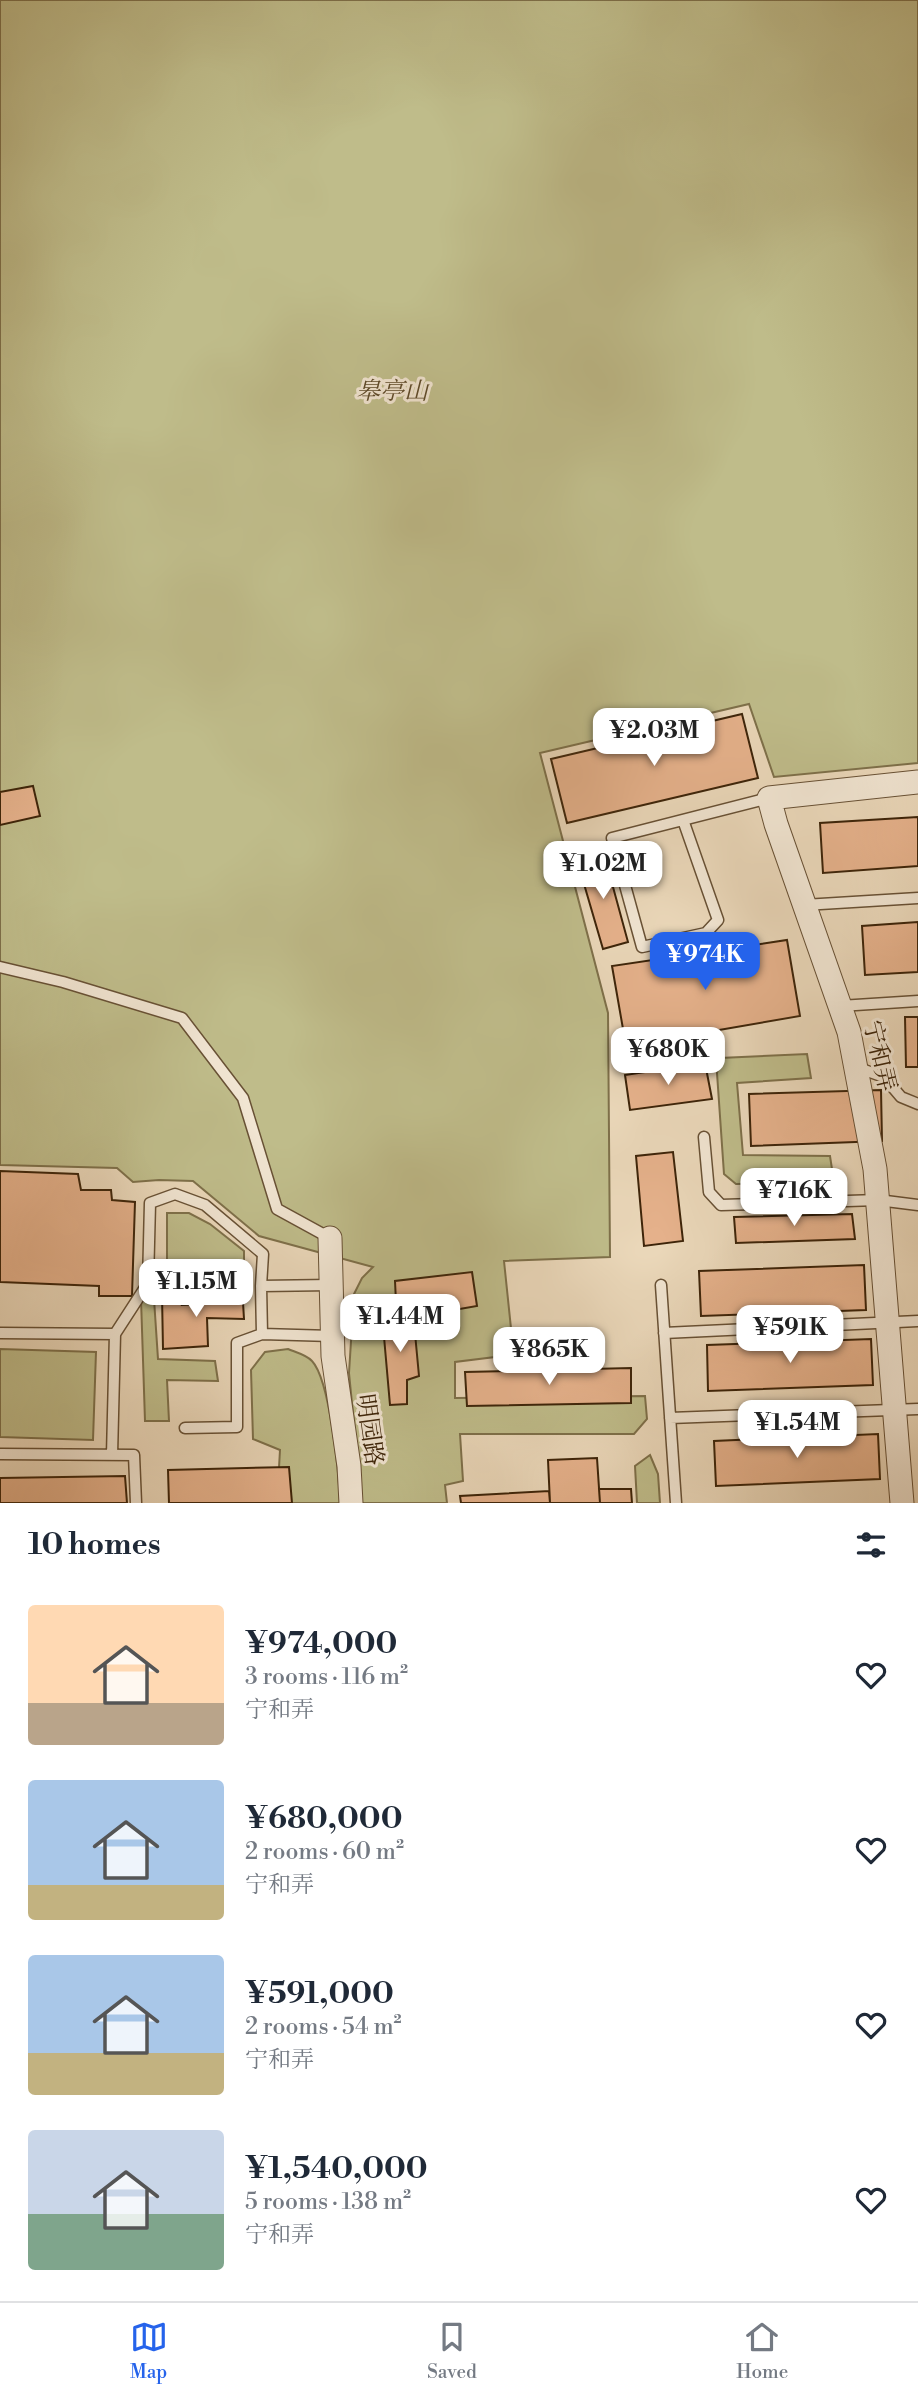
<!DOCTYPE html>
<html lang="en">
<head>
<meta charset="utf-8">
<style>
	:root { --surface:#fff; --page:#f2f2f3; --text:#1f2937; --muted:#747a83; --line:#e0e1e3; --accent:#2563eb }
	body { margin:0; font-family:"Libre Bodoni","Noto Serif SC",serif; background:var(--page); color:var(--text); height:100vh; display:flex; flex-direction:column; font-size:26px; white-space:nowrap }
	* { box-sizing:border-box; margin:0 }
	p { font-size:23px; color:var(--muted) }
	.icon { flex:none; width:38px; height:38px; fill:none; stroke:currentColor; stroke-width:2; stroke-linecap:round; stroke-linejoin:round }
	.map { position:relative; height:1503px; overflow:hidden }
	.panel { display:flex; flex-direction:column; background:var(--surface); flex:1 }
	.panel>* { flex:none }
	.price { position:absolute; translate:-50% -60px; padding:0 16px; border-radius:14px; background:#fff; color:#222; font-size:23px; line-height:46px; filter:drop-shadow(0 2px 4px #0008) }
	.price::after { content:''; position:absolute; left:50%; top:42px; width:21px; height:16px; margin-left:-10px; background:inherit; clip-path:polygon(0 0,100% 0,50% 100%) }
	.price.on { background:var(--accent); color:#fff }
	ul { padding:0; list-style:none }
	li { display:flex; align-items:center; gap:21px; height:175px; padding:0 28px }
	li span { display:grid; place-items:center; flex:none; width:196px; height:140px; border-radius:7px; color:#555 }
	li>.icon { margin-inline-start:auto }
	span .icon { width:84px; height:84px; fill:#fffc; stroke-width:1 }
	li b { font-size:30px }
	h2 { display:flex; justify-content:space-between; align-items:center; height:84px; padding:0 28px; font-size:30px }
	.menu { display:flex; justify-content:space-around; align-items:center; height:98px; border-top:2px solid var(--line); background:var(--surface); font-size:19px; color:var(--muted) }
	.menu a { display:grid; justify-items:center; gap:4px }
	.menu .on { color:var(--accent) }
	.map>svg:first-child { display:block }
</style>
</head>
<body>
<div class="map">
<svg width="918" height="1503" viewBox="0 0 918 1503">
	<rect width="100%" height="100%" fill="#ead7b9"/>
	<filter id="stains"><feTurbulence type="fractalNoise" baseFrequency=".00286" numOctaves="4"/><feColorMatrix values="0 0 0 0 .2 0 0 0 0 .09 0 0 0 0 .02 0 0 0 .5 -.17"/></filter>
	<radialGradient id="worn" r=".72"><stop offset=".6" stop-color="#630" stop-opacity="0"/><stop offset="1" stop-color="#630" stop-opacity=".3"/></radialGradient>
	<path fill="#bfbc8a" stroke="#7e704a" stroke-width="2" d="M0,0H918V763L774,777L749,704L540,753L608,1013L610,1257L504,1261L512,1338L495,1357L455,1362V1398L645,1396L647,1419L634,1434H460L463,1481L445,1485L447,1503H362L349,1373L354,1294L362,1278L373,1267L259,1236L193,1181L159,1180L133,1182L117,1168L0,1165Z
		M807,1054L811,1078L737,1083L743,1155L830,1156L834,1182L736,1184L724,1174L717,1073L720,1058Z
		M167,1213H189L210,1224L244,1251V1275L167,1277Z
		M141,1299H154L158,1359L215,1361L218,1381L167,1380L169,1421H145Z
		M0,1349L96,1352L93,1440L0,1437Z
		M288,1349C295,1352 307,1355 312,1361C330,1380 339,1475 340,1503H277L280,1450L253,1439L251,1370L265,1352Z
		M650,1455L658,1474L660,1503H637L635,1466Z"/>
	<path fill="#e5b18b" stroke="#3d2409" stroke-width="2" d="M742,714L758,778L567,823L551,759Z
		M33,786L40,816L0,825V792Z
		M918,817V866L823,873L820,823Z
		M604,854L628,942L603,949L577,860Z
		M918,922V972L865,975L862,926Z
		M787,940L800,1016L626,1046L612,966Z
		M905,1017H918V1067H906Z
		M705,1063L712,1099L630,1110L625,1075Z
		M881,1090L882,1141L751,1146L749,1094Z
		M673,1152L683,1241L644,1246L636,1156Z
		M0,1171L78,1174L81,1190H111L112,1200L135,1202L132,1296H99V1286L0,1282Z
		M852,1214L855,1239L736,1243L734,1217Z
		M864,1265L866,1310L701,1316L699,1271Z
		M472,1272L477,1306L425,1315L422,1298L396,1302L395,1281Z
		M227,1286H242L244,1319L207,1318L208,1346L163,1349L162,1295L185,1296L182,1305L227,1303Z
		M413,1312L419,1376L407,1380V1404L390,1405L382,1314Z
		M871,1339L873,1385L708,1391L707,1345Z
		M631,1368V1403L467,1406L465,1372Z
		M878,1434L880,1479L716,1486L714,1441Z
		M597,1458L600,1503H550L548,1460Z
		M289,1467L292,1503H169L168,1470Z
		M125,1476L127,1503H0V1478Z
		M599,1489H631L632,1503H600Z
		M549,1491L550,1503H461L460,1496Z"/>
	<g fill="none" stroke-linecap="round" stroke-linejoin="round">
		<defs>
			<path id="lane" d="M683,820L718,920L706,933L642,947L612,838L769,798
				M804,905L918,898
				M0,967L63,982L182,1018L243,1098L277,1209L330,1238
				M840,1006L918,1001
				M856,1067L884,1077L901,1097L918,1104
				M704,1137L709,1192L721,1205L878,1200L918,1205
				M661,1285L676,1503
				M0,1333L115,1334L112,1455
				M664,1333L918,1321
				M115,1334L148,1283L150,1203L175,1194L205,1205L263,1254L261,1286
				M262,1334L261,1286L331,1285
				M670,1418L918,1409
				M185,1428L237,1427V1343L262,1334L332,1336
				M0,1454L134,1455L136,1503"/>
			<path id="street" d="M330,1238L333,1356L349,1466L351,1503
				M902,1503L875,1169L849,1032L776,824L769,798L918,782"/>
		</defs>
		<use href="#lane" stroke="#685135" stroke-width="13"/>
		<use href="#street" stroke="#685135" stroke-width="25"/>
		<use href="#lane" stroke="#f1e5d2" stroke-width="10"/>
		<use href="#street" stroke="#f1e5d2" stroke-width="23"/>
	</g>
	<g text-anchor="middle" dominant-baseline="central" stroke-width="6" stroke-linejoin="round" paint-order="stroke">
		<g font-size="24" font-style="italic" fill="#5e4a29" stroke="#f1e5d2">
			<text x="392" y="392">皋亭山</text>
		</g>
		<g font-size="24" fill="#3d2409" stroke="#f1e5d2">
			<text transform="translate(879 1056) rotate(77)">宁和弄</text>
			<text transform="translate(369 1430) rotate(82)">明园路</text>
		</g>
	</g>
	<rect width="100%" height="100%" filter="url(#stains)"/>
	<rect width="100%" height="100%" fill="url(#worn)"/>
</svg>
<b class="price" style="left:654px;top:768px">¥2.03M</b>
<b class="price" style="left:603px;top:901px">¥1.02M</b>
<b class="price on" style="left:705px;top:992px">¥974K</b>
<b class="price" style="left:668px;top:1087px">¥680K</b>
<b class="price" style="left:794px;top:1228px">¥716K</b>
<b class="price" style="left:196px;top:1319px">¥1.15M</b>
<b class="price" style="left:400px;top:1354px">¥1.44M</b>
<b class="price" style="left:790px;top:1365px">¥591K</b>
<b class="price" style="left:549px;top:1387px">¥865K</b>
<b class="price" style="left:797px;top:1460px">¥1.54M</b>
</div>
<section class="panel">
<h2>10 homes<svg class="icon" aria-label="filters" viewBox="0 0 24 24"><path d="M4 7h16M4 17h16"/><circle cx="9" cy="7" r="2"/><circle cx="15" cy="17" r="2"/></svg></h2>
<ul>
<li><span style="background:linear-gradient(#ffd9b3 70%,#b9a48a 0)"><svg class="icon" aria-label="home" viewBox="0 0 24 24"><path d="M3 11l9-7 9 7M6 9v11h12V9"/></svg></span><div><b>¥974,000</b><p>3 rooms · 116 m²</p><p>宁和弄</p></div><svg class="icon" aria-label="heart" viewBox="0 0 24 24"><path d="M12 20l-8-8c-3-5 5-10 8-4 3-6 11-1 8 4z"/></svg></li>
<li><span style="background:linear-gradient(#a9c7e8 75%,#c2b280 0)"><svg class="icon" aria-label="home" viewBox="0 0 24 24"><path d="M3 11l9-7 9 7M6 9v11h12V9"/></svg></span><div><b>¥680,000</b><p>2 rooms · 60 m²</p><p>宁和弄</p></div><svg class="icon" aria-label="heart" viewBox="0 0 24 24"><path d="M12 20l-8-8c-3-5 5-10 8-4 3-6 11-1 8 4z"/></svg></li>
<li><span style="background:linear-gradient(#a9c7e8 70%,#c2b280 0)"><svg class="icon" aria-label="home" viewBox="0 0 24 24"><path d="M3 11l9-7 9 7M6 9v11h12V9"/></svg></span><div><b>¥591,000</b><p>2 rooms · 54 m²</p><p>宁和弄</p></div><svg class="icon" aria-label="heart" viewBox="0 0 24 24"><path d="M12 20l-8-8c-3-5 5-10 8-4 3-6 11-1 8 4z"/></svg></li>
<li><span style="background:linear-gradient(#c9d6e8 60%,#7fa58c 0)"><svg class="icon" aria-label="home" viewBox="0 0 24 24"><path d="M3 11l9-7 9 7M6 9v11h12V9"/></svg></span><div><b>¥1,540,000</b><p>5 rooms · 138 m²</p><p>宁和弄</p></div><svg class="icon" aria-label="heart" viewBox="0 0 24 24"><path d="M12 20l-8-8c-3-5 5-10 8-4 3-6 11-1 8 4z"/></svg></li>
</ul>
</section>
<nav class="menu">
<a class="on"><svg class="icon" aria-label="map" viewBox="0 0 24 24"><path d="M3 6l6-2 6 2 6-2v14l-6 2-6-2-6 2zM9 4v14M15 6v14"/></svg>Map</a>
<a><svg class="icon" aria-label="saved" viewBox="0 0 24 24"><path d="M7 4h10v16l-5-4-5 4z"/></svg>Saved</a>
<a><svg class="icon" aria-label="home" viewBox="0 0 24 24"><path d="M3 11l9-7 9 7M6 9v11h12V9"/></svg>Home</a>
</nav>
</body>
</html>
